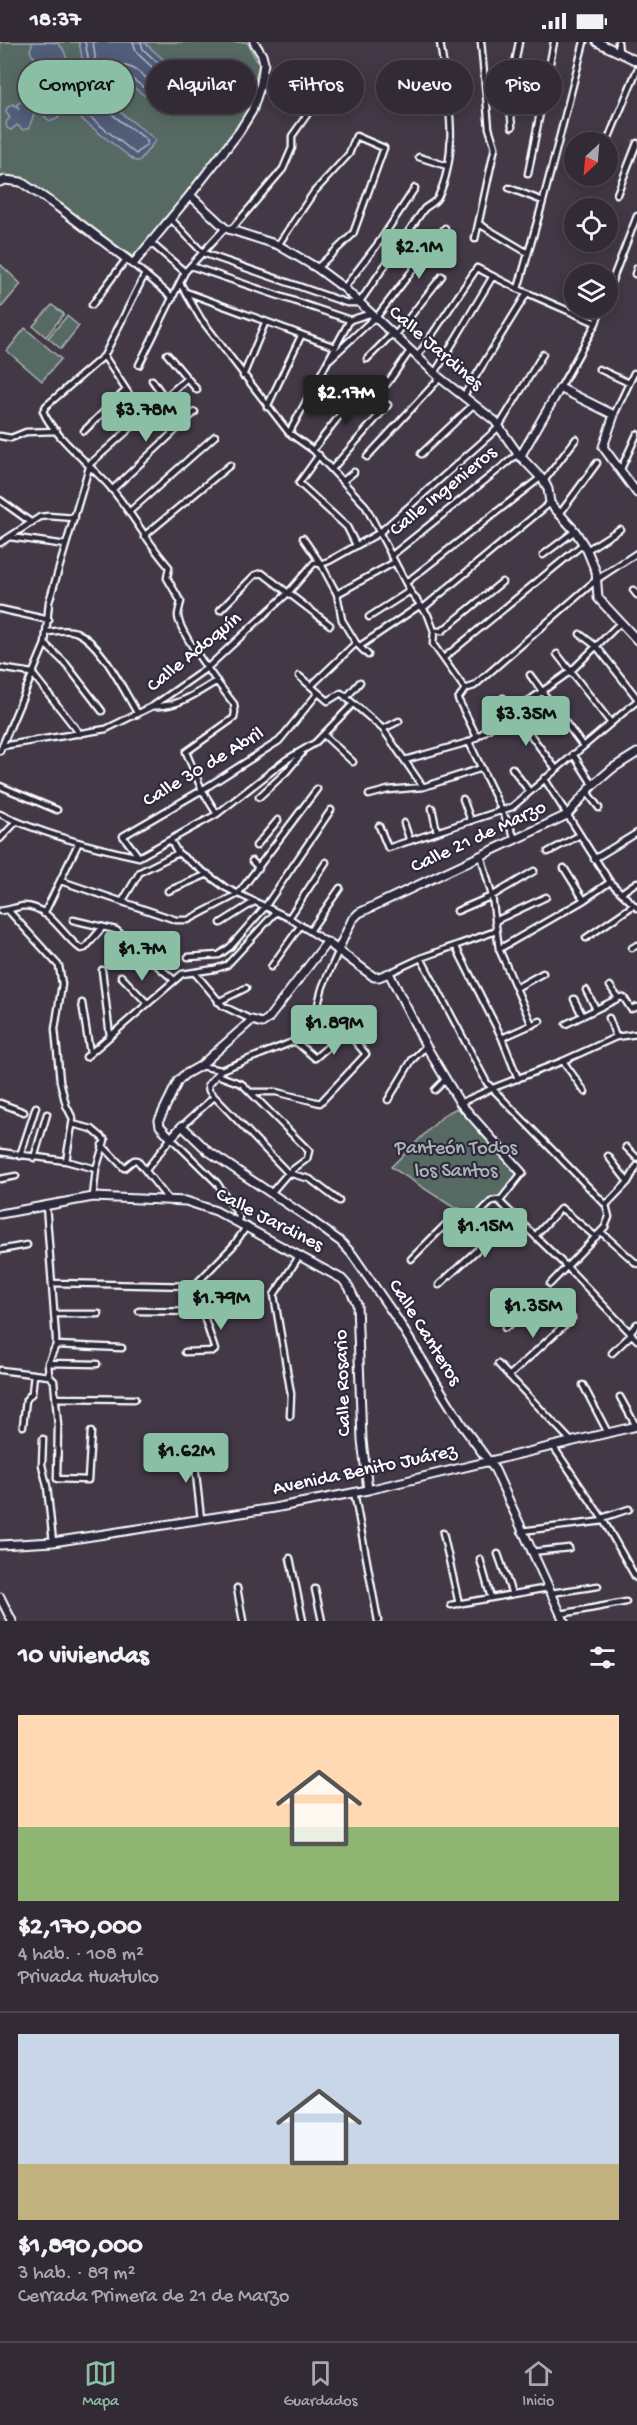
<!DOCTYPE html>
<html lang="es">
<head>
<meta charset="utf-8">
<style>
	:root { --surface:#322a34; --page:#3d3640; --text:#f1f3f6; --muted:#a8a7ac; --line:#4d464f; --accent:#8abfa5 }
	body { margin:0; font-family:"Gochi Hand",sans-serif; background:var(--page); color:var(--text); height:100vh; display:flex; flex-direction:column; font-size:22px; white-space:nowrap }
	* { box-sizing:border-box; margin:0 }
	p { font-size:20px; color:var(--muted) }
	.icon { flex:none; width:33px; height:33px; fill:none; stroke:currentColor; stroke-width:2; stroke-linecap:round; stroke-linejoin:round }
	.map { position:relative; height:1579px; overflow:hidden }
	.drawer { display:flex; flex-direction:column; background:var(--surface); flex:1 }
	.drawer>* { flex:none }
	.top-card { position:absolute; left:18px; top:18px; width:602px; height:54px; display:flex; gap:12px }
	.needle { width:39px; rotate:206deg }
	.tools { position:absolute; left:564px; top:90px; display:grid; gap:12px }
	.tools a { display:grid; place-items:center; width:54px; height:54px; border-radius:50%; background:var(--surface); box-shadow:0 3px 15px #0003,0 0 0 2px var(--line); font-size:30px }
	.price { position:absolute; translate:-50% -51px; padding:0 14px; border-radius:6px; background:var(--accent); color:#111; font-size:20px; line-height:39px; filter:drop-shadow(0 2px 3px #0008) }
	.price::after { content:''; position:absolute; left:50%; top:36px; width:18px; height:14px; margin-left:-9px; background:inherit; clip-path:polygon(0 0,100% 0,50% 100%) }
	.price.active { background:#222; color:#fff }
	ul { padding:0; list-style:none }
	li { display:grid; align-content:center; gap:12px; height:318px; padding:0 18px }
	li+li { border-top:2px solid var(--line) }
	li span { display:grid; place-items:center; height:186px; border-radius:0px; color:#555 }
	li>.icon { margin-inline-start:auto }
	span .icon { width:108px; height:108px; fill:#fffc; stroke-width:1 }
	li b { font-size:26px }
	h2 { display:flex; justify-content:space-between; align-items:center; height:72px; padding:0 18px; font-size:26px }
	.pill { padding:0 21px; border-radius:27px; background:var(--surface); box-shadow:0 3px 15px #0003,0 0 0 2px var(--line); font-size:21px; line-height:54px }
	.pill.active { background:var(--accent); color:#111 }
	.status { display:flex; justify-content:space-between; align-items:center; height:42px; padding:0 30px; background:var(--surface); direction:ltr }
	.status svg { height:16px; fill:currentColor }
	.dock { display:flex; justify-content:space-around; align-items:center; height:84px; border-top:2px solid var(--line); background:var(--surface); font-size:16px; color:var(--muted) }
	.dock a { display:grid; justify-items:center; gap:3px }
	.dock .active { color:var(--accent) }
	.map>svg:first-child { display:block }
</style>
</head>
<body>
<div class="status"><b>18:37</b><svg viewBox="0 0 49 12"><path d="M0 12V9h3v3zM5 12V6h3v6zM10 12V3h3v9zM15 12V0h3v12zM26 1h20v11H26zM47 4h2v5h-2z"/></svg></div>
<div class="map">
<svg width="637" height="1579" viewBox="0 0 637 1579">
	<rect width="100%" height="100%" fill="#423846"/>
	<filter id="ink" filterUnits="userSpaceOnUse"><feTurbulence type="fractalNoise" baseFrequency=".0167" numOctaves="2"/><feDisplacementMap in="SourceGraphic" scale="12" xChannelSelector="R" yChannelSelector="G"/><feConvolveMatrix kernelMatrix="1 2 1 2 8 2 1 2 1" color-interpolation-filters="sRGB"/></filter>
	<g filter="url(#ink)">
		<path fill="#566a64" stroke="#aab4b2" stroke-width="1.5" d="M0,0H247L259,23L248,65L241,80L136,216L13,138L0,139Z
			M0,222L21,242L0,267Z
			M52,263L64,272L46,295L33,284Z
			M67,274L79,284L61,307L48,296Z
			M25,286L61,317L42,339L7,309Z
			M461,1064L522,1131L500,1159L473,1178L391,1125L445,1072Z"/>
		<path fill="#515d79" stroke="#979eaf" stroke-width="1.5" d="M33,0C40,0 51,0 57,1C67,7 69,23 63,32L58,33L53,31L49,19C40,18 33,19 30,8Z
			M79,0H144L188,40L170,72L122,37L118,39L108,53L110,62L156,98L139,119H135L80,76L82,15Z
			M49,36C64,44 72,74 51,79C40,75 45,69 47,61L38,56L34,48L38,39Z
			M23,59L31,63L35,69L29,86L23,88L17,83L11,88L7,86L6,80L10,76L6,70L7,66L13,62L19,68L17,62Z"/>
		<g fill="none" stroke-linecap="round" stroke-linejoin="round">
			<path stroke="#b9bec9" stroke-width="1.5" d="M85,0L88,15L86,72L136,112L147,102V98C137,90 102,69 101,57C101,49 110,38 116,33L124,31L168,63L180,42L143,7L141,0
				M93,0L95,14V42H99C124,6 138,31 164,51H167L170,42L137,11L133,0"/>
			<defs>
				<path id="street" d="M618,0L619,10
					M512,85L509,54L519,0
					M607,100L637,28
					M419,115L447,124
					M528,132L554,0
					M509,146L543,159
					M617,152L637,101
					M170,176L203,211L347,261H359L424,167C428,163 435,161 438,155C461,107 447,50 440,0
					M479,182L528,211
					M231,188L283,127L292,106V94L309,70
					M475,197L495,105L489,86L481,0
					M151,201L185,230
					M278,203L314,150L349,112L356,94L384,106L353,192L317,226
					M133,222L173,256
					M191,224L350,278
					M145,232L104,314L46,364L43,369C53,394 92,424 111,446C132,471 147,500 169,525L167,536L181,560C180,564 178,570 178,574C179,591 222,647 234,662L235,670L234,676L186,710L202,748L217,772
					M635,232L637,226
					M180,241L201,277L289,391L313,408L365,463L410,549L428,573L434,589H442L502,540
					M344,246L380,199L415,146
					M518,247L543,159L584,0
					M608,249L637,174
					M186,250L335,305
					M92,263L127,216
					M375,277L445,186
					M394,295L442,234
					M167,312L197,348
					M104,314L144,375
					M417,315L477,226L518,247L596,281
					M330,317L374,276
					M367,317L391,293
					M139,323L185,230L225,186
					M599,327L629,341
					M435,331L493,234
					M243,334L265,281
					M152,338L165,356
					M387,342L410,309
					M560,346L596,281L601,266
					M463,355L527,251
					M267,365L301,294
					M614,373L634,331
					M84,389L126,348
					M289,391L350,278L369,272
					M0,394L11,396L26,390L57,389
					M313,408L357,351V348L344,341
					M421,412L473,363
					M319,413L299,441L347,485L356,503
					M367,415L440,336
					M90,422L186,337
					M332,427L388,363
					M620,429L637,392
					M343,439L354,430
					M544,439L576,397
					M112,448L195,370
					M0,458L32,481
					M129,470L215,394
					M559,473L597,421
					M144,494L230,423
					M10,495L66,503
					M303,496L321,522L337,552L342,578L356,601L368,613
					M0,501L40,475L48,474L75,476
					M587,508L620,487
					M543,513L575,489
					M391,514L518,412
					M407,540L540,436
					M633,548L637,553
					M337,552L395,520
					M0,567L49,578
					M422,567L550,461
					M220,568L255,533L262,531L330,583
					M369,575L410,549
					M434,589L433,602L465,647
					M48,590C57,589 67,587 76,590C102,601 123,648 138,672
					M580,592L597,605L637,656
					M45,602L66,622L102,669
					M360,604L419,564
					M557,612L611,681
					M445,615L583,502
					M0,626L32,631L80,692
					M530,633L583,704
					M299,634L328,659L341,651L383,687L423,745
					M311,644L356,601
					M346,656L360,640
					M503,656L556,727
					M153,664C177,666 197,651 217,639
					M383,687L399,679
					M324,693L353,720
					M477,695L458,657L465,647L474,644L596,538L637,511
					M469,700L516,798
					M2,704L106,687L153,664L207,626L288,551L314,521L321,522L329,519L379,491L498,386L543,312
					M0,709L45,602L49,560L90,422
					M573,712L593,743
					M405,718L469,700L477,695L571,629L620,581
					M512,726L529,749
					M544,736L610,840L637,866
					M0,744L57,768
					M587,750L599,766
					M369,753L388,748L423,745L482,726
					M259,755L286,730L302,711
					M463,757L471,779
					M432,766L437,790
					M0,772C45,793 91,805 139,815
					M404,781L410,799
					M379,784L388,806L512,765L637,659
					M0,797L16,780
					M171,799L178,811L226,846L289,876L327,900
					M256,804L278,778
					M548,810L580,793
					M481,813L492,854L499,907L532,983
					M139,815L123,794L202,748L279,699L318,651
					M139,815L217,772L286,718L315,701L353,662
					M594,817L637,791
					M252,819L259,826
					M564,826L584,858
					M61,839L176,878H188L238,852L317,747
					M168,849L208,832
					M621,851L637,840
					M122,860L140,830L178,811
					M8,868L59,924L62,942L55,987L60,1039L66,1063L73,1077L66,1119
					M0,869C8,868 16,865 24,864C50,864 63,895 81,907L85,906L102,886
					M457,869L492,854L534,829
					M44,872L78,802
					M289,876L326,820
					M73,878L116,888L174,938
					M495,879L546,855
					M221,881L254,860
					M310,889L340,846
					M586,896L634,863
					M456,905L502,996L518,1037
					M632,906L637,903
					M499,907L584,858L610,840
					M188,915L219,913L230,905L265,865L331,768
					M421,916L487,1041L606,1163
					M271,925L301,883
					M102,928L110,994
					M195,931L223,964L252,978
					M389,931L421,916L496,889
					M121,934L147,961
					M610,944L618,956
					M516,946L543,931
					M586,948L596,967
					M574,957L582,973
					M218,960L246,946
					M82,961L90,1011
					M609,976L616,995
					M566,982L621,955L624,956L631,967L637,965
					M502,996L540,979
					M86,1015L182,932L215,927L227,923L276,870
					M563,1019L585,1050
					M200,1024L221,1028L295,999C319,982 315,968 323,944C328,932 334,920 339,908
					M221,1028L208,1043L209,1049L288,1131L310,1137L339,1159
					M217,1033L242,1042L309,1109L307,1117L288,1131L271,1151
					M435,1048L445,1038
					M250,1050H276L320,1061L366,1012L346,989L315,1016L295,999
					M388,1058L412,1018L426,1004
					M0,1061L24,1070
					M460,1061L493,1046L563,1019L616,995L637,992
					M72,1082L92,1087L105,1098L96,1127L93,1155
					M182,1084L214,1055
					M102,1103L124,1126L134,1118H137L168,1157
					M626,1105L637,1116
					M0,1110L66,1119L96,1127
					M20,1114L36,1065
					M608,1114L628,1140
					M34,1116L47,1072
					M146,1128L171,1096L217,1141L239,1174L238,1180
					M0,1137L16,1134
					M500,1159L522,1131
					M46,1163L56,1296V1303L48,1321L49,1334L54,1339L58,1384L57,1437L88,1438L91,1390
					M606,1163L628,1140L637,1124
					M601,1190L637,1222
					M535,1194L561,1166L596,1195
					M0,1208L27,1203
					M411,1217L458,1170L473,1178L492,1159L498,1158L568,1226L637,1298
					M53,1241L194,1244L233,1204L247,1184
					M550,1242L605,1185L609,1175L606,1163
					M439,1243L514,1174
					M139,1269L202,1270
					M54,1272H99
					M505,1286L538,1257L565,1283
					M630,1290L637,1282
					M56,1303L122,1306
					M185,1310L214,1309L215,1308L194,1244
					M612,1311L632,1292
					M48,1321L97,1322
					M498,1322L572,1400
					M0,1328L49,1334
					M509,1334L572,1276
					M583,1343L608,1391
					M620,1355L636,1384
					M57,1356L135,1357
					M290,1374L291,1352L274,1253L300,1213
					M23,1384L26,1358L32,1351L34,1332
					M43,1397L42,1423L47,1444L53,1500
					M553,1404L602,1476L636,1536
					M193,1405L201,1477
					M354,1450L378,1579
					M602,1476L629,1467
					M521,1489L604,1479
					M443,1491L459,1562
					M531,1510L569,1506
					M498,1512L512,1552
					M290,1516L303,1579
					M480,1517L491,1556
					M237,1546L243,1579
					M315,1547L322,1579
					M551,1551L598,1544
					M451,1563L548,1546
					M561,1572L626,1560"/>
				<path id="secondary" d="M597,0L637,19
					M0,140L5,138L21,140L58,165L133,222L190,153L239,90L252,69L261,41L264,21L262,13L254,0
					M190,153L225,186L278,203L317,226L344,246L440,336L495,379L518,412L544,439L548,447L550,461L575,489L587,508L596,530L598,556L637,598
					M520,415L560,346L614,373L603,405L637,451
					M338,908L352,878L359,871L567,773L593,743L613,726L637,711
					M522,1131L460,1061L426,1004L389,931L379,935H374L327,900L268,977L262,981L252,978L200,1024L184,1033L178,1039L159,1078L160,1084L171,1096L182,1084L208,1109L308,1176L341,1200L352,1212L397,1277L462,1383L495,1428L564,1579
					M0,1172L93,1155L186,1159L216,1169L342,1237L349,1245L357,1262L362,1398L368,1448
					M0,1503L53,1500L274,1466L368,1448L637,1384
					M0,1555L12,1579"/>
			</defs>
			<use href="#street" stroke="#fff" stroke-width="9"/>
			<use href="#secondary" stroke="#fff" stroke-width="11"/>
			<use href="#street" stroke="#2f2a3d" stroke-width="4.5"/>
			<use href="#secondary" stroke="#2f2a3d" stroke-width="7"/>
		</g>
	</g>
	<g text-anchor="middle" dominant-baseline="central" stroke-width="4.5" stroke-linejoin="round" paint-order="stroke">
		<g font-size="20" fill="#fff" stroke="#2f2a3d">
			<text transform="translate(435 307) rotate(41)">Calle Jardines</text>
			<text transform="translate(444 450) rotate(-39)">Calle Ingenieros</text>
			<text transform="translate(195 611) rotate(-39)">Calle Adoquín</text>
			<text transform="translate(204 726) rotate(-31)">Calle 30 de Abril</text>
			<text transform="translate(479 796) rotate(-25)">Calle 21 de Marzo</text>
			<text transform="translate(269 1179) rotate(27)">Calle Jardines</text>
			<text transform="translate(424 1291) rotate(58)">Calle Canteros</text>
			<text transform="translate(344 1341) rotate(-92)">Calle Rosario</text>
			<text transform="translate(365 1429) rotate(-12)">Avenida Benito Juárez</text>
		</g>
		<g font-size="20" fill="#aab4b2" stroke="#2f2a3d">
			<text x="456" y="1107">Panteón Todos<tspan x="456" dy="23">los Santos</tspan></text>
		</g>
	</g>
</svg>
<div class="tools">
<a><svg class="needle" viewBox="-14 -14 28 28"><path d="M0-13l5 13h-10z" fill="#e53935"/><path d="M0 13l5-13h-10z" fill="#a8a7ac"/></svg></a>
<a><svg class="icon" aria-label="locate" viewBox="0 0 24 24"><circle cx="12" cy="12" r="6"/><path d="M12 2v4M12 18v4M2 12h4M18 12h4"/></svg></a>
<a><svg class="icon" aria-label="layers" viewBox="0 0 24 24"><path d="M12 4l9 5-9 5-9-5zM3 14l9 5 9-5"/></svg></a>
</div>
<b class="price" style="left:419px;top:238px">$2.1M</b>
<b class="price active" style="left:346px;top:384px">$2.17M</b>
<b class="price" style="left:146px;top:401px">$3.78M</b>
<b class="price" style="left:526px;top:705px">$3.35M</b>
<b class="price" style="left:142px;top:940px">$1.7M</b>
<b class="price" style="left:334px;top:1014px">$1.89M</b>
<b class="price" style="left:485px;top:1217px">$1.15M</b>
<b class="price" style="left:221px;top:1289px">$1.79M</b>
<b class="price" style="left:533px;top:1297px">$1.35M</b>
<b class="price" style="left:186px;top:1442px">$1.62M</b>
<div class="top-card">
<a class="pill active">Comprar</a>
<a class="pill">Alquilar</a>
<a class="pill">Filtros</a>
<a class="pill">Nuevo</a>
<a class="pill">Piso</a>
</div>
</div>
<section class="drawer">
<h2>10 viviendas<svg class="icon" aria-label="filters" viewBox="0 0 24 24"><path d="M4 7h16M4 17h16"/><circle cx="9" cy="7" r="2"/><circle cx="15" cy="17" r="2"/></svg></h2>
<ul>
<li><span style="background:linear-gradient(#ffd9b3 60%,#8fb573 0)"><svg class="icon" aria-label="home" viewBox="0 0 24 24"><path d="M3 11l9-7 9 7M6 9v11h12V9"/></svg></span><div><b>$2,170,000</b><p>4 hab. · 108 m²</p><p>Privada Huatulco</p></div></li>
<li><span style="background:linear-gradient(#c9d6e8 70%,#c2b280 0)"><svg class="icon" aria-label="home" viewBox="0 0 24 24"><path d="M3 11l9-7 9 7M6 9v11h12V9"/></svg></span><div><b>$1,890,000</b><p>3 hab. · 89 m²</p><p>Cerrada Primera de 21 de Marzo</p></div></li>
</ul>
</section>
<nav class="dock">
<a class="active"><svg class="icon" aria-label="map" viewBox="0 0 24 24"><path d="M3 6l6-2 6 2 6-2v14l-6 2-6-2-6 2zM9 4v14M15 6v14"/></svg>Mapa</a>
<a><svg class="icon" aria-label="saved" viewBox="0 0 24 24"><path d="M7 4h10v16l-5-4-5 4z"/></svg>Guardados</a>
<a><svg class="icon" aria-label="home" viewBox="0 0 24 24"><path d="M3 11l9-7 9 7M6 9v11h12V9"/></svg>Inicio</a>
</nav>
</body>
</html>
